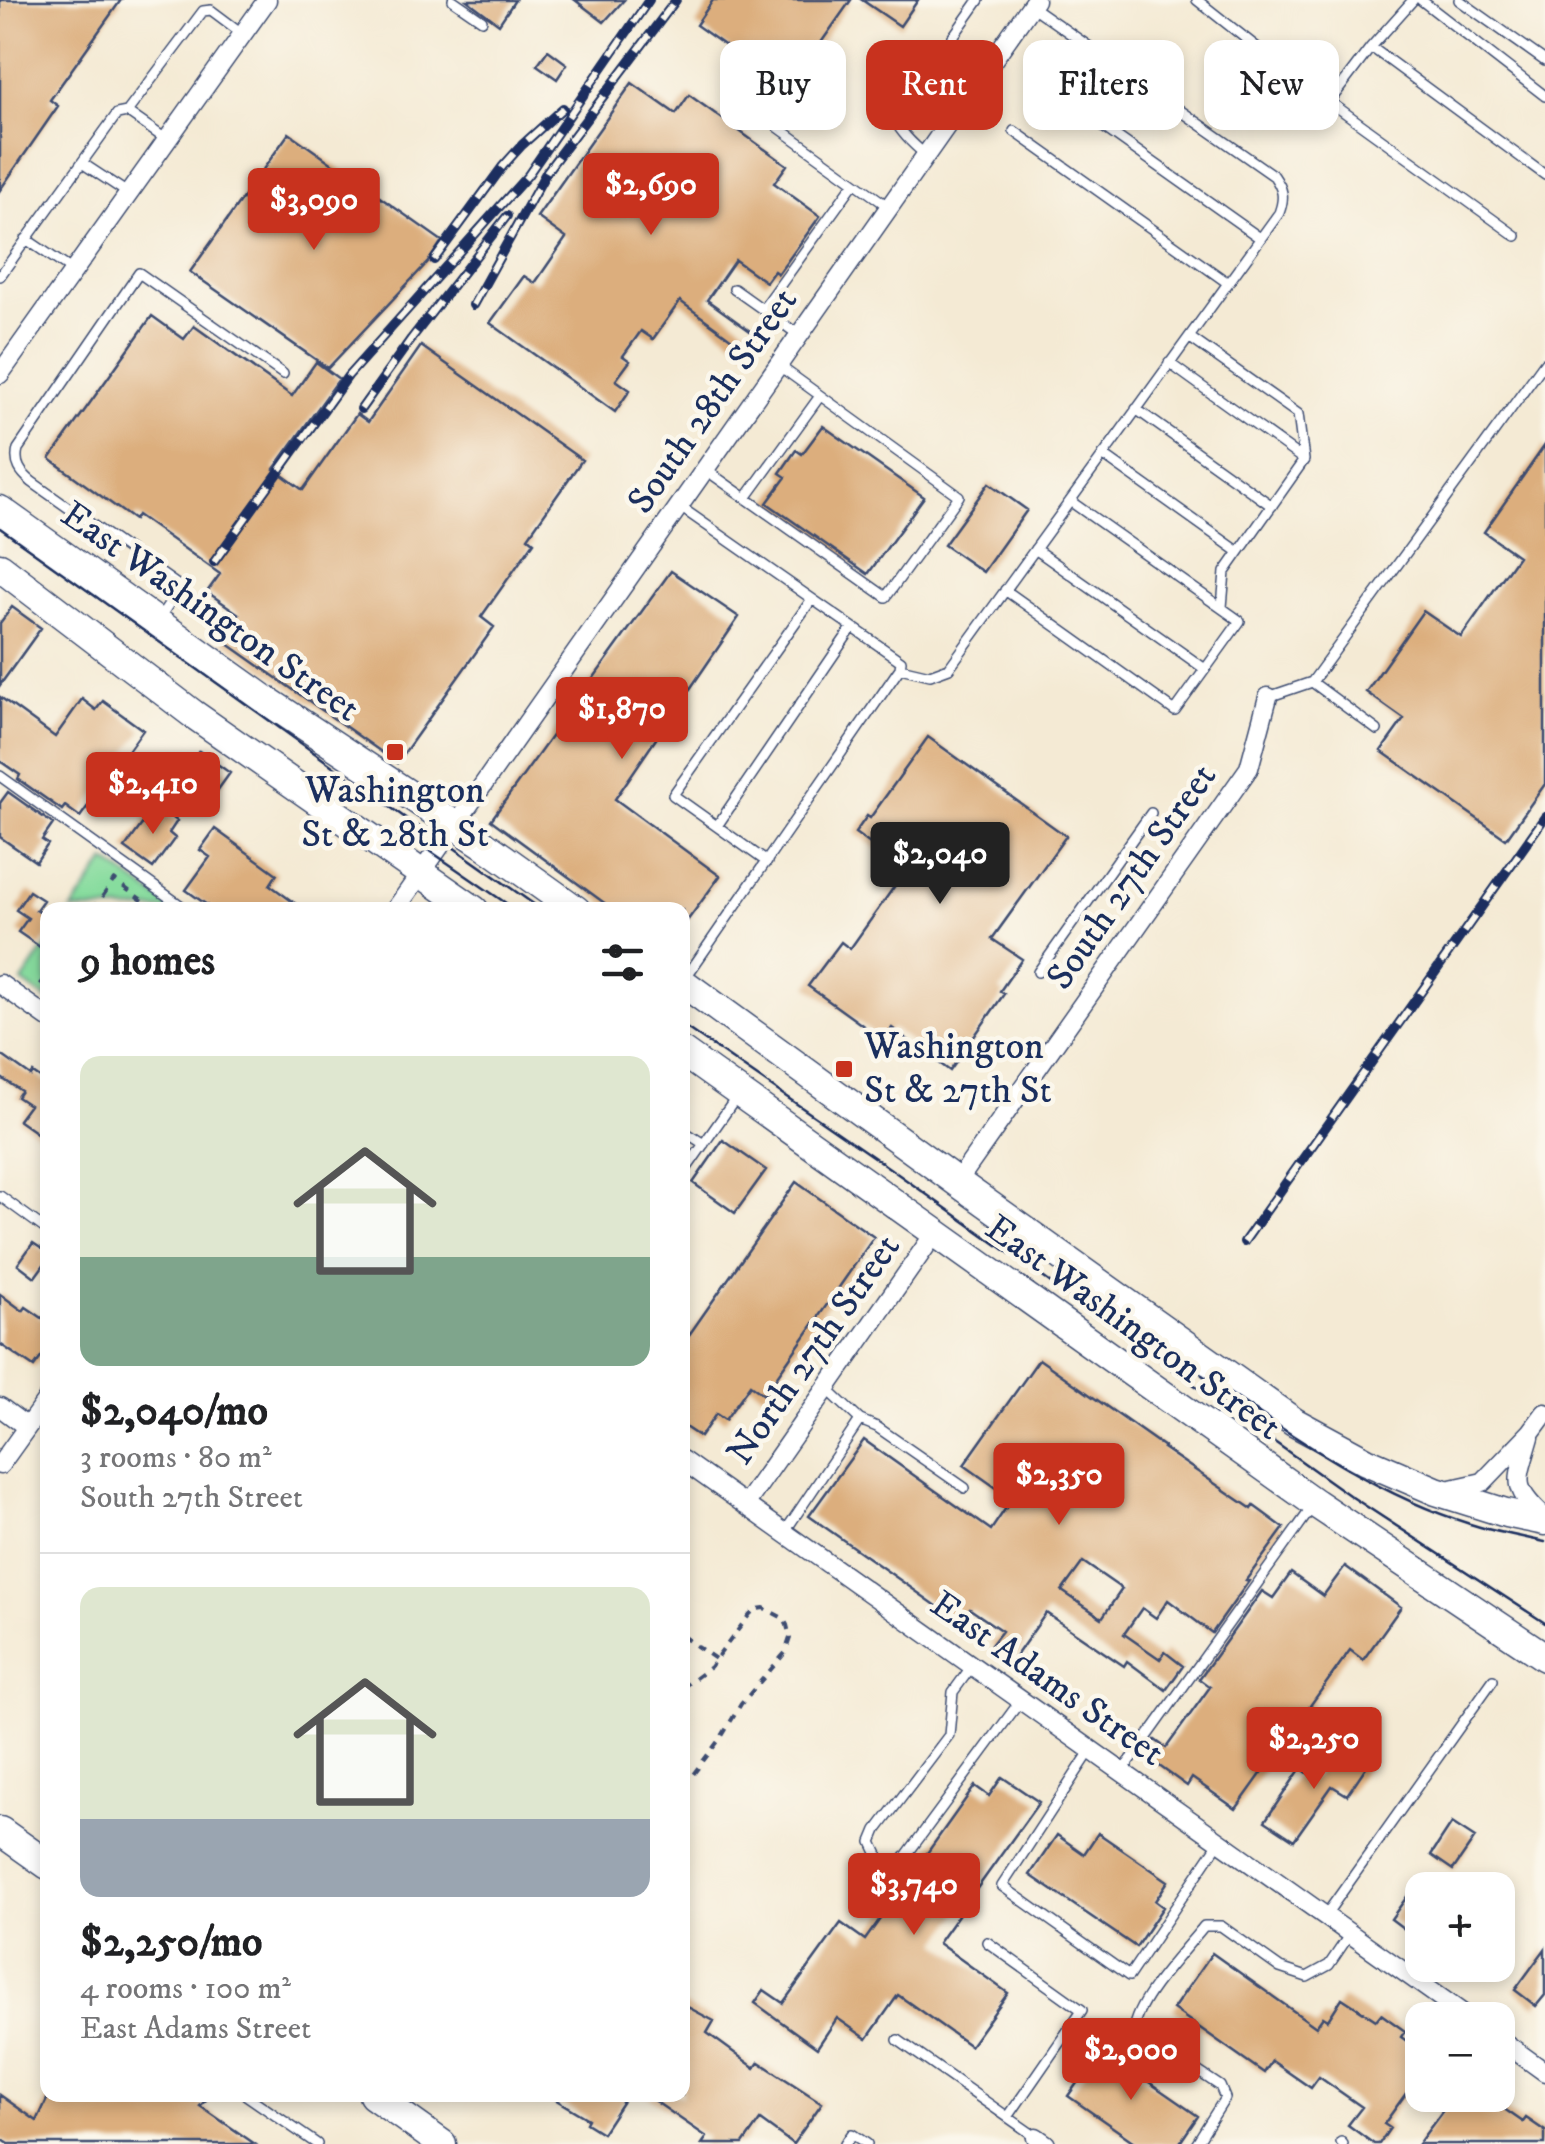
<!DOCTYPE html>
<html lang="en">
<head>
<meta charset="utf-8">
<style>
	:root { --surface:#fff; --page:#f2f2f2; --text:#202124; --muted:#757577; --line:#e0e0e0; --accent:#c8321e }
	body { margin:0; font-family:"IM FELL DW Pica",serif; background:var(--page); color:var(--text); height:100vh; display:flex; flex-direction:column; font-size:38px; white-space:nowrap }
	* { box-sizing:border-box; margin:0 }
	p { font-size:32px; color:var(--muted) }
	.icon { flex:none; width:55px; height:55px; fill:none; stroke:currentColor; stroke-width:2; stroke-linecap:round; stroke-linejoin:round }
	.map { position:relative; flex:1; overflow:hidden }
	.sheet { position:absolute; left:40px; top:902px; width:650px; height:1200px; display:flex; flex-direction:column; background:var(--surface); border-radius:20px; box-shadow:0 5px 15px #0003 }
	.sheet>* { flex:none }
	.hud { position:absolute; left:720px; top:40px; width:675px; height:90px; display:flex; gap:20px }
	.fabs { position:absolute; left:1405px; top:1872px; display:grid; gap:20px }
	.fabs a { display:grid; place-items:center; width:110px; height:110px; border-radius:20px; background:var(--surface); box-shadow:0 5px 15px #0003; font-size:50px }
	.price { position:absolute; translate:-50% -85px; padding:0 22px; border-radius:10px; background:var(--accent); color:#fff; font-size:32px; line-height:65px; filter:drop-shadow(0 2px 5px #0008) }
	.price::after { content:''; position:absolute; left:50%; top:60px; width:30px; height:22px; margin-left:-15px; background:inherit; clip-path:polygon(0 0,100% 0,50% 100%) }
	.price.on { background:#222; color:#fff }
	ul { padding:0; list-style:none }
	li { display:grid; align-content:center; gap:20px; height:530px; padding:0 40px }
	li+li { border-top:2px solid var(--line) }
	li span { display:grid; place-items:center; height:310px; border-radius:20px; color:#555 }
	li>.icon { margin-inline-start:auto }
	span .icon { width:180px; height:180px; fill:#fffc; stroke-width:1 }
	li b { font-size:42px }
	h2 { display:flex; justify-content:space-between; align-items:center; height:120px; padding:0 40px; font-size:42px }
	.pill { padding:0 35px; border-radius:20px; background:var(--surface); box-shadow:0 5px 15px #0003; font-size:35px; line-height:90px }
	.pill.on { background:var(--accent); color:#fff }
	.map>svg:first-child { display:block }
</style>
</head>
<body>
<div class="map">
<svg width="1545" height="2144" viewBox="0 0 1545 2144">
	<rect width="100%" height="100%" fill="#fbf7ec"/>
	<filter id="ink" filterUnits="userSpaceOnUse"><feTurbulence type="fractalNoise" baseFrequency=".01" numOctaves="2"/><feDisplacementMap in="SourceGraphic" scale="20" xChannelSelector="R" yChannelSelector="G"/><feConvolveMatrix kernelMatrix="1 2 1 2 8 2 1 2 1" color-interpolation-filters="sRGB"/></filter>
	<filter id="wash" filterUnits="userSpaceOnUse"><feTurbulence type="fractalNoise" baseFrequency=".0048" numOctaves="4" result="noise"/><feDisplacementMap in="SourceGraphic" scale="40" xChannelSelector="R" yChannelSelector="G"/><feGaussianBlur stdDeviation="2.25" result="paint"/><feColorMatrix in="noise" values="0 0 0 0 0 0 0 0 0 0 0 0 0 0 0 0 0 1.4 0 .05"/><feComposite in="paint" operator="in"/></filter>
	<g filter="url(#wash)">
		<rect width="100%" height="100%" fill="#f4ead4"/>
		<path fill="#87dc9e" stroke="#51867e" stroke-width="2.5" d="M106,861L175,910H72Z
			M47,945V1000L22,982Z"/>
		<g id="blocks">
			<path fill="#dcae7d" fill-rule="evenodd" d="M0,0H121L50,100L58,106L0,190Z
				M467,0H515L499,24Z
				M575,0H624L604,22Z
				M713,0H851L806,64L820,74L802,100L696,25Z
				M862,0H918L900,26Z
				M548,50L567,64L557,79L537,65Z
				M632,83L676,114L689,95L787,165L774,183L820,216L778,274L774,271L766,282L735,260L707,300L757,336L747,350L680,301L653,339L641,331L623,356L630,361L616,380L630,390L615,412L490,323L524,276L535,283L566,238L537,217Z
				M289,133L442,241L428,262L328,368L190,272Z
				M152,316L184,339L194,326L292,396L316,362L339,379L274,469L303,490L357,414L368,422L421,346L582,460L528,537L534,542L481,617L494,627L397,763L221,639L239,614L207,592L220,574L137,515L134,520L50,459Z
				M823,426L924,497L868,574L767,503L786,477L780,473L796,450L802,454Z
				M1545,445V784L1506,839L1381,751L1404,719L1366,692L1423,611L1461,637L1518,556L1484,532Z
				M989,483L1027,510L983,572L944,545Z
				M671,571L739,617L615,799L720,876L682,928V910H614L491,820Z
				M12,607L41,628L0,685V623Z
				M0,697L55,737L82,699L96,710L103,701L143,730L80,817L65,806L62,810L18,779L20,775L0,761Z
				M928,737L1066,836L992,939L1022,959L1000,991L1004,994L950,1071L892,1028L883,1040L808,986L841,942L850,949L906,870L855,833L867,816L870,818Z
				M199,751L230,773L212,798L182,776Z
				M8,792L53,824L42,840L48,844L36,862L0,837V803Z
				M156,805L177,821L169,833L175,838L153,868L125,848Z
				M215,829L277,874L270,885L304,910H214L186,890L210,857L200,850Z
				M29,891L43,900L36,910L48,918V936L40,947L18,932L28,918L16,910Z
				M0,1054L31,1076L33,1073L46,1082L48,1081V1141L18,1120L29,1105L17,1097L21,1091L0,1077Z
				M723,1140L766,1170L735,1213L693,1183Z
				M796,1182L874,1237L764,1395L750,1385L725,1420L716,1414L700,1437L682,1425V1345Z
				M33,1243L48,1253V1259L35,1277L18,1264Z
				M0,1294L23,1311L26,1307L48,1322V1348L34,1367L0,1344Z
				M1039,1359L1164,1447L1163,1448L1252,1509L1254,1506L1284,1528L1246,1580L1249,1581L1212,1633L1168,1600L1156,1618L1142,1608L1124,1634L1160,1659L1165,1652L1183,1666L1166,1690L1127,1661L1124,1666L1046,1613L1013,1660L991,1645L1002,1631L970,1609L961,1623L809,1516L864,1440L991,1530L1012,1499L964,1465ZM1083,1562L1122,1589L1102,1618L1062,1591Z
				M1345,1566L1401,1607L1363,1660L1350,1650L1236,1809L1192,1778L1187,1786L1144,1755L1155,1740L1166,1748L1210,1687L1199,1679L1262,1591L1273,1598L1291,1573L1323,1596Z
				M1333,1750L1351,1763L1358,1752L1370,1761L1347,1795L1332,1786L1294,1840L1265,1821L1301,1768L1314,1778Z
				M1002,1777L1039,1802L938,1943L1008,1993L970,2046L898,1995L867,2039L837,2018L817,2048L755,2003L764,1990L783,2003L841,1923L865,1940L975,1786L989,1796Z
				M1452,1823L1475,1838L1453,1870L1431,1855Z
				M1098,1833L1168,1881L1155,1901L1163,1907L1136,1947L1030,1875L1057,1835L1084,1854Z
				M1411,1891L1422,1900V1927L1415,1937L1391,1919Z
				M1545,1949V1995L1536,2006L1515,1990Z
				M1212,1953L1316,2027L1323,2017L1328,2020L1342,1998L1376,2020L1381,2014L1405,2031L1401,2037L1422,2052V2071L1384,2124L1390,2128L1379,2144H1374L1348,2125L1362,2107L1319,2077L1311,2088L1272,2061L1264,2073L1173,2009Z
				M682,2004L714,2021L707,2033L755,2068L759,2062L822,2103L793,2144L760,2120L743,2144H702L707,2137L646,2095H682Z
				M1101,2049L1198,2116L1179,2144H1137L1068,2096Z
				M0,2095L37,2121L49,2095H211L200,2106L255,2144H9L0,2138Z
				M548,2095H627L602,2133L586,2123L588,2119Z
				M1423,2095H1484L1523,2122L1526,2118L1545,2131V2144H1418L1444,2109Z"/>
		</g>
	</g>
	<g filter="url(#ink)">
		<use href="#blocks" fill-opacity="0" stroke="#3c4b70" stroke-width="2.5"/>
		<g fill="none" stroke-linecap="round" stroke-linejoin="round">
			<defs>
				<path id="lane" d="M453,0L482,20
					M979,0L950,41L988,68
					M1197,0L1283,68L1516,236
					M1421,0L1545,96
					M1459,0L1545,61
					M1371,47L1545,175
					M884,62C891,109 886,123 926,155
					M1037,80L1260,238
					M1330,101L1371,47L1413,0
					M127,112L203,11L211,10L243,34
					M778,127L889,207
					M1014,131L1228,283
					M82,163L129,194
					M26,239L73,271
					M0,276L117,114L127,112L167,140
					M734,289L799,335
					M763,309L854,183
					M1189,337L1298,414L1304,460L1225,572L1222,607
					M1169,363L1304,460
					M1136,409L1272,506
					M1103,455L1239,552
					M706,470L886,597L959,496L778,365
					M746,498L820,396
					M679,506L901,661L900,668L684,980
					M1035,549L1205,669
					M1005,590L1175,711L1240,621L1070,501
					M158,620L180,587L32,482C21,473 14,464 18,449L139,273L283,374
					M900,668L930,675L949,668L1279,213C1285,197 1283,189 1274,176L1031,6
					M1312,682L1377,730
					M1268,697L1312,682L1545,362
					M0,776L187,910
					M717,826L852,628
					M767,862L673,795L812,599
					M1038,972L1151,813
					M682,1130L704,1144
					M682,1175L738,1095
					M0,1196L48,1231
					M860,1420L877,1427L965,1488
					M784,1533L860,1420L826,1388
					M972,1666L953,1692L949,1735L877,1830L872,1842L880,1859L888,1864L903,1860L1021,1700
					M1091,1750L1002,1886L1129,1976L1220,1841
					M1122,1772L1313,1506
					M1325,1916L1493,1680
					M987,1942L1082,2010L1008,2117
					M898,2040L1036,2137
					M246,2095L317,2144
					M1341,2142L1343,2144
					M845,2144L852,2134L867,2144
					M1196,2144L1225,2098L1220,2086L1142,2034L1134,2026C1141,1995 1183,1952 1204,1926H1221L1280,1968L1307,1977L1329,1965L1350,1934"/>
				<path id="street" d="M0,374L267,0
					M395,910L1035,0
					M0,984L48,1018
					M957,1182L1249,768L1268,697
					M0,1407L27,1427
					M1530,1437C1518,1480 1509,1486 1545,1518
					M682,1460L1472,2020
					M0,1465L48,1398
					M1447,1490L1483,1482L1531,1432L1545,1413
					M745,1505L935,1233
					M1498,2038L1545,2072
					M1036,2137L1046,2144"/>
				<path id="primary" d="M0,510L266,700L485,845L576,910
					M0,567L193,714L474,910
					M682,982L957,1182L1294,1422L1366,1461L1436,1491L1506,1513L1545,1521
					M682,1052L1315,1503L1545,1657
					M0,1831L48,1865
					M373,2095L442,2144"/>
			</defs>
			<use href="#lane" stroke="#3c4b70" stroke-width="12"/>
			<use href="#street" stroke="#3c4b70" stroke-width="21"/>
			<use href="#primary" stroke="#3c4b70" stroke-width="31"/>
			<path stroke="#3c4b70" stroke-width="4" stroke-dasharray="8 8" stroke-linecap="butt" d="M93,910L114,880L156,910
				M40,984L48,974
				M682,1636L717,1660
				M682,1688L710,1667L750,1614L756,1609L764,1608L783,1618L787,1625L790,1638L785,1653L741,1704L722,1736L682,1789"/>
			<use href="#lane" stroke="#fff" stroke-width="9"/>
			<use href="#street" stroke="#fff" stroke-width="18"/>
			<use href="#primary" stroke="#fff" stroke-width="28"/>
			<path stroke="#1b2f5e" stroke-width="2.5" d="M0,528L411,822L443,840L542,910
				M407,835L516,910
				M682,1025L888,1167L1349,1495L1545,1623
				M1202,1375C1286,1431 1372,1494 1470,1524C1494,1532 1520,1536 1545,1542"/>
			<defs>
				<path id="rail" d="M434,260L503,166L522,145L563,108
					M473,305L547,171L676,0
					M361,409L411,339L507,216
					M214,562L348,376L528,175L649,0
					M1244,1242L1545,817"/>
			</defs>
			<use href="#rail" stroke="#1b2f5e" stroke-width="10"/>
			<use href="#rail" stroke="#fbf7ec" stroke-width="6" stroke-dasharray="19" stroke-linecap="butt"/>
		</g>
	</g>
	<g fill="#c8321e" stroke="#fbf7ec" stroke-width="4">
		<rect x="385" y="742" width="20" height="20" rx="5"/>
		<rect x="834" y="1059" width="20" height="20" rx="5"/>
	</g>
	<g text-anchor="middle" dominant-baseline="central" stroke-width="9" stroke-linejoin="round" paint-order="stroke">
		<g font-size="38" fill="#1b2f5e" stroke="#fbf7ec">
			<text transform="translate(713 401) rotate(-55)">South 28th Street</text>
			<text transform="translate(210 612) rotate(35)">East Washington Street</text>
			<text transform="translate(1132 877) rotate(-55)">South 27th Street</text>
			<text transform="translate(1133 1328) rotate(36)">East Washington Street</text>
			<text transform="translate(814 1350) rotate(-55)">North 27th Street</text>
			<text transform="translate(1047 1679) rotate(35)">East Adams Street</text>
		</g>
		<g font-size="38" fill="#1b2f5e" stroke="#fbf7ec">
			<text x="395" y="791">Washington<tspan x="395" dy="44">St &amp; 28th St</tspan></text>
			<text x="864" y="1047" text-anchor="start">Washington<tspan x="864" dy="44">St &amp; 27th St</tspan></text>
		</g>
	</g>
</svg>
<div class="fabs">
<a>+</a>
<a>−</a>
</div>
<b class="price" style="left:651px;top:238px">$2,690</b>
<b class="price" style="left:314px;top:253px">$3,090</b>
<b class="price" style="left:622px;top:762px">$1,870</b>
<b class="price" style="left:153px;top:837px">$2,410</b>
<b class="price on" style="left:940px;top:907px">$2,040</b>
<b class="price" style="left:1059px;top:1528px">$2,350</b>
<b class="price" style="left:1314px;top:1792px">$2,250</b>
<b class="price" style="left:914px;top:1938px">$3,740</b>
<b class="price" style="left:1131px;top:2103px">$2,000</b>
<div class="hud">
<a class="pill">Buy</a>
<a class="pill on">Rent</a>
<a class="pill">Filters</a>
<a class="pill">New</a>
</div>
<section class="sheet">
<h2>9 homes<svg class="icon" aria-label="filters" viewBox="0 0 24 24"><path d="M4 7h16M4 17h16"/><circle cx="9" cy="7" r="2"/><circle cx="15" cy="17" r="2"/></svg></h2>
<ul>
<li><span style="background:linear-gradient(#dfe7d0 65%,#7fa58c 0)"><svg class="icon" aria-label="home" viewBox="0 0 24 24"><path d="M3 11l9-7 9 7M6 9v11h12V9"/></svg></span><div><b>$2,040/mo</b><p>3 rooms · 80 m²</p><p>South 27th Street</p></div></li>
<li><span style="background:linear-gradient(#dfe7d0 75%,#9aa5b1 0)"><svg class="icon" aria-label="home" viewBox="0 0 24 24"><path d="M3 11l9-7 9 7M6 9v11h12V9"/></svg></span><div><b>$2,250/mo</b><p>4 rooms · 100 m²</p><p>East Adams Street</p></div></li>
</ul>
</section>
</div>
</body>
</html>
